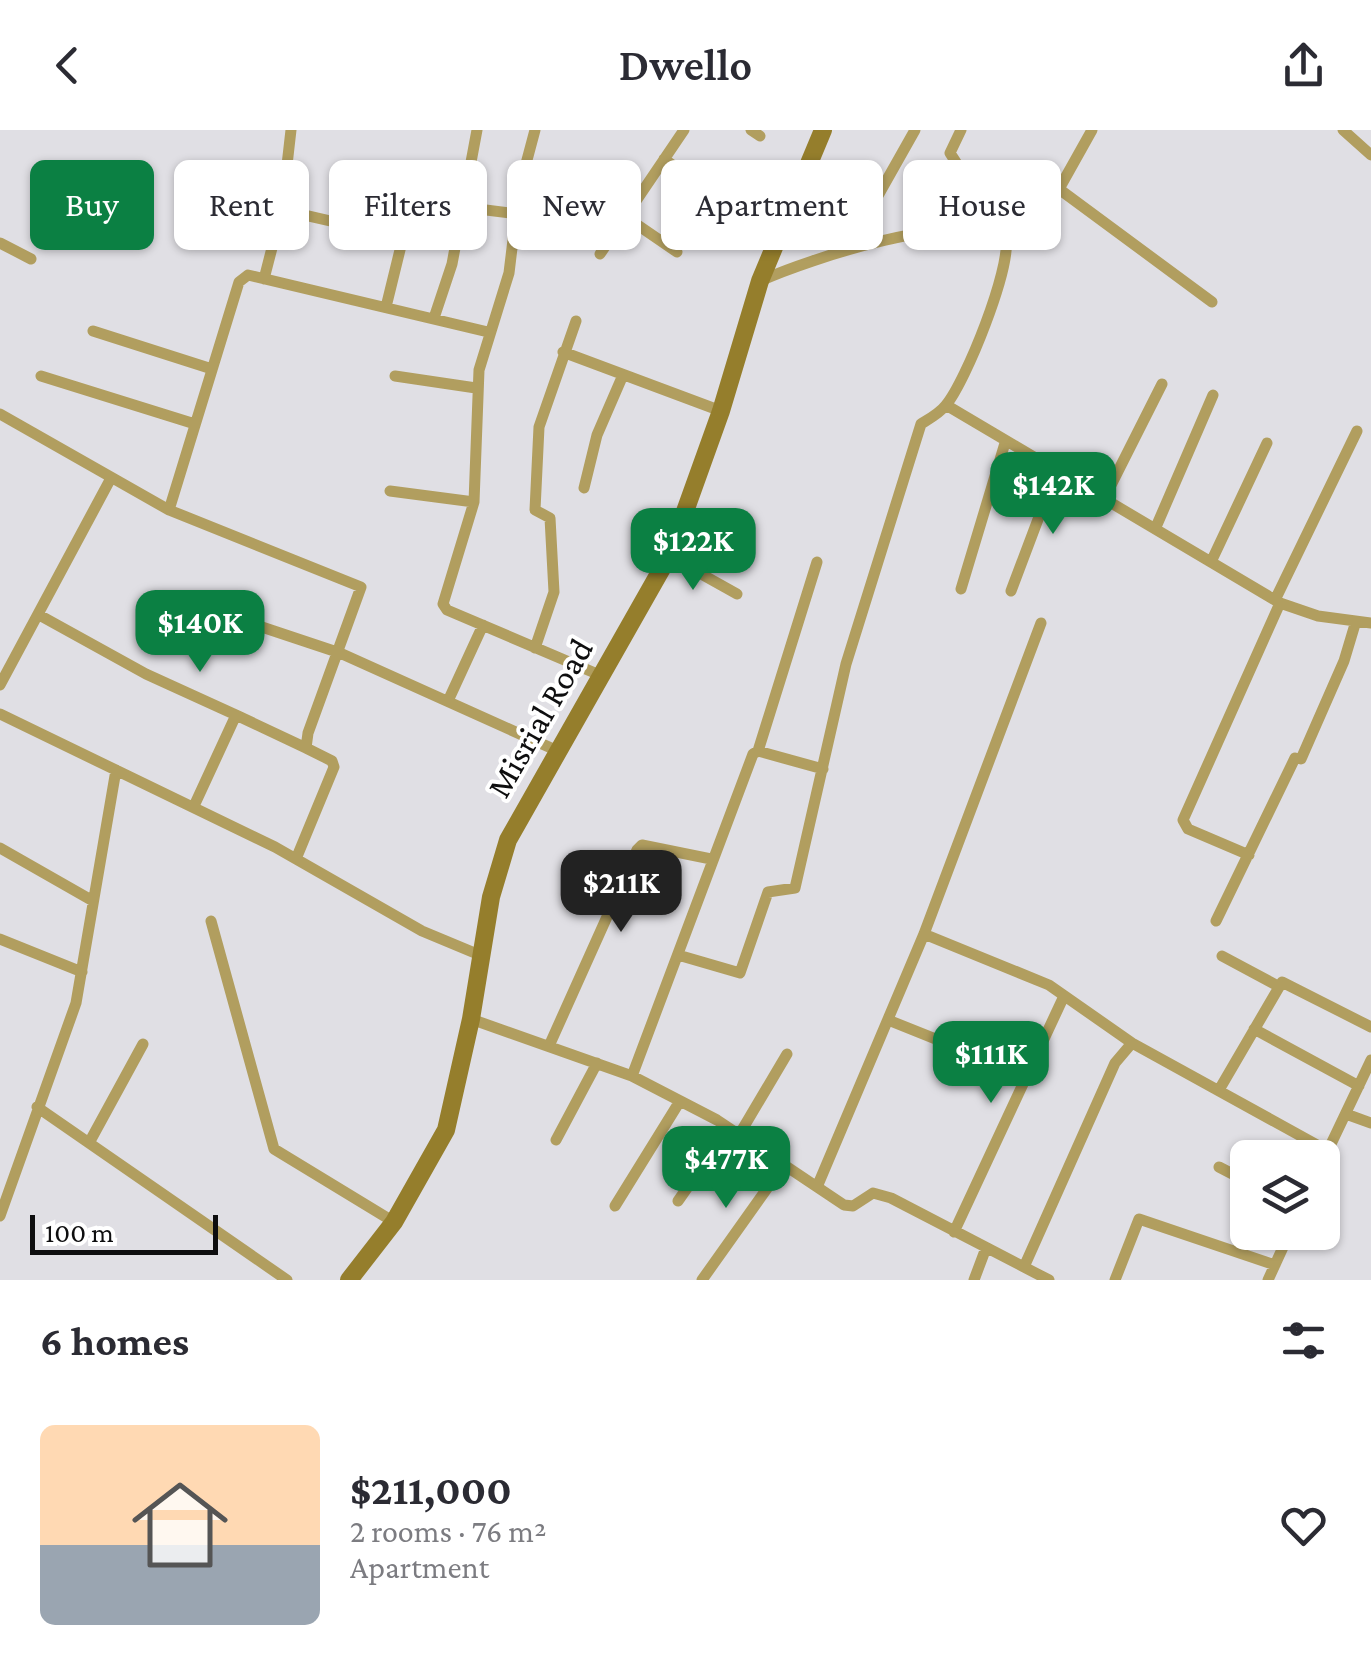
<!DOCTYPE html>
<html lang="en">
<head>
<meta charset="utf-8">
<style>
	:root { --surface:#fff; --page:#f7f7f7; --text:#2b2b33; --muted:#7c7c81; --accent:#0b8043 }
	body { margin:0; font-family:"Crimson Pro",serif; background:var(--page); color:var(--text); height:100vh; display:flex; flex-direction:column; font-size:38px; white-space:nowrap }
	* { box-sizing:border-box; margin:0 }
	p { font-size:32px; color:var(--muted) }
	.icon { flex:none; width:55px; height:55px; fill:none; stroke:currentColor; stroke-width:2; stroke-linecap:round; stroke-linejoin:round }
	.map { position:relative; height:1150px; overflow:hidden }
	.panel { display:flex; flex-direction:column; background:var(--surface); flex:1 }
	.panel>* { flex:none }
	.hud { position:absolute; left:30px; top:30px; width:1312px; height:90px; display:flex; gap:20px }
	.buttons { position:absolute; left:1230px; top:1010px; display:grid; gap:20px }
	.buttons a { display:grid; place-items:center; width:110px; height:110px; border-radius:15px; background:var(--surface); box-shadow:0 2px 8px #0004; font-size:50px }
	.scale { position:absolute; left:30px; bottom:25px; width:188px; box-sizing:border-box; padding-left:10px; border:5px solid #0e0e0f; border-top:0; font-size:28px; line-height:35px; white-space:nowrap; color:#0e0e0f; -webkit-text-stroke:8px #fff; paint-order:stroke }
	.price { position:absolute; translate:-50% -85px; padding:0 22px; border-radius:20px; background:var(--accent); color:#fff; font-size:32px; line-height:65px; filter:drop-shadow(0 2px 5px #0008) }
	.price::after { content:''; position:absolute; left:50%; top:60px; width:30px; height:22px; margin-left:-15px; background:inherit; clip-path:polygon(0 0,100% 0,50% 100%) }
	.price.active { background:#222; color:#fff }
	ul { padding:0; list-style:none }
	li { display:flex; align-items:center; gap:30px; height:250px; padding:0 40px }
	li span { display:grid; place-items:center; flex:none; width:280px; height:200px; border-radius:15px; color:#555 }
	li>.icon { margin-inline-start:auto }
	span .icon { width:120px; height:120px; fill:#fffc; stroke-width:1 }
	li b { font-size:42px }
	h2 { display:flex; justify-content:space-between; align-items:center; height:120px; padding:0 40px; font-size:42px }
	.tag { padding:0 35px; border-radius:15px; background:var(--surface); box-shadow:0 2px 8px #0004; font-size:35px; line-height:90px }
	.tag.active { background:var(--accent); color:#fff }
	header { display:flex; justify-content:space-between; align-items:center; height:130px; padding:0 40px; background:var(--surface); font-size:45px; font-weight:600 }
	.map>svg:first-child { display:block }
</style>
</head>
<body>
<header><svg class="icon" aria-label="back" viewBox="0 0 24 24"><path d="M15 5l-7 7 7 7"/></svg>Dwello<svg class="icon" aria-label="share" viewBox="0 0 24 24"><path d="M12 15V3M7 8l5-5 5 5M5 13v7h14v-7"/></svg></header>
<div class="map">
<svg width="1371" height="1150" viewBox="0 0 1371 1150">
	<rect width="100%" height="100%" fill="#e0dfe4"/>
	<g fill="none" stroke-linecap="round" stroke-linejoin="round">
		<path stroke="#b19e5f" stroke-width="11" d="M535,0L519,60L509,143L479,240L474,372L443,474L447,480L602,546
			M751,0L760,6
			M1343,0L1371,25
			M664,29L717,67
			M1059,59L1212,172
			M230,68L361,98
			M462,77L518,84
			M623,85L677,122
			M922,106L959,37L950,23L961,0
			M0,113L31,129
			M849,117L915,0
			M600,124L684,0
			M264,149L282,79L291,0
			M760,151C809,129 960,79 1006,108
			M386,177L411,75
			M434,188L452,134L477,0
			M93,201L212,239
			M563,222L721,281
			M41,246L195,294
			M395,246L476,258
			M946,275L1280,473L1318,486L1371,493
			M0,284L169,380L361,457L308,603L306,618L332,631L334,637L296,729
			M584,358L597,305L623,245
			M390,361L474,372
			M1105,367L1162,254
			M169,380L239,152L248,145L488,202
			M1156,397L1213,265
			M669,426L737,464
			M1211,432L1267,313
			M961,459L1005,313
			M1011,461L1057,339
			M1275,470L1357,301
			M208,479L340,523L560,622
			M41,486L146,544L236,585
			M535,518L554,462L550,388L535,380L539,297L576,191
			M0,555L111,348
			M448,571L483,495
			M0,584L275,717L422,801L482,826
			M758,621L817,432
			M1301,629L1344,531L1356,491
			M194,676L236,585L306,618
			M0,718L93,771
			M1249,725L1188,699L1183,690L1280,473
			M211,791L274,1019L394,1092
			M1216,791L1295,628
			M924,804L1049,855L1132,913L1328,1021
			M0,809L82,842
			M678,825L740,843L768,762L795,758L846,534L921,294C929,289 940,283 946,275C966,251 1011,139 1006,108L1059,59L1092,0
			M1222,826L1278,856
			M471,889L632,946L717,990L844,1075L853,1076L873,1063L891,1068L1049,1150
			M888,890L1028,946
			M1254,899L1359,956
			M549,916L637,720L642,715L711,729
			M632,946L753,624L758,621L823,639
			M1219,960L1282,852L1371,897
			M37,977L287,1150
			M1346,984L1371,993
			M739,1005L787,924
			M556,1010L597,933
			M89,1013L143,914
			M1322,1033L1371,930
			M1219,1037L1248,1052
			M817,1057L924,804L1041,493
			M678,1071L729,998
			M615,1076L680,971
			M0,1086L76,873L116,640
			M954,1102L1064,866
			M1024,1137L1115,933L1132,913
			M702,1150L783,1036
			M974,1150L986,1118
			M1115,1150L1139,1089L1275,1135
			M1268,1150L1290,1102"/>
		<path stroke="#957e2c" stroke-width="18" d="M349,1150L394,1092L446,1000L471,889L491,767L508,710L669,426L721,281L760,151L823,0"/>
	</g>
	<g text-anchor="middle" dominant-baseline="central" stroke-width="8" stroke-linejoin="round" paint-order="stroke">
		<g font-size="35" fill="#0e0e0f" stroke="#fff">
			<text transform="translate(540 588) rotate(-60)">Misrial Road</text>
		</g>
	</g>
</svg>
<div class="buttons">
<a><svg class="icon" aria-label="layers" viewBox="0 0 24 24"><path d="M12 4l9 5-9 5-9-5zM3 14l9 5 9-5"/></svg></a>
</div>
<div class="scale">100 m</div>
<b class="price" style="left:1053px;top:407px">$142K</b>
<b class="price" style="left:693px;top:463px">$122K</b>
<b class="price" style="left:200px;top:545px">$140K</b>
<b class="price active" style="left:621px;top:805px">$211K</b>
<b class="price" style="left:991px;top:976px">$111K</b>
<b class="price" style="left:726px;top:1081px">$477K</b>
<div class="hud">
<a class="tag active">Buy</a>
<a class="tag">Rent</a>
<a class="tag">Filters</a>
<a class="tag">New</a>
<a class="tag">Apartment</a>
<a class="tag">House</a>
</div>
</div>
<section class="panel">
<h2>6 homes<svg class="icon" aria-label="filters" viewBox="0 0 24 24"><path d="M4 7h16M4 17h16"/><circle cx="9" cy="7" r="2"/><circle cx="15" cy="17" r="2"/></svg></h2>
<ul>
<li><span style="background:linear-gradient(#ffd9b3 60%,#9aa5b1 0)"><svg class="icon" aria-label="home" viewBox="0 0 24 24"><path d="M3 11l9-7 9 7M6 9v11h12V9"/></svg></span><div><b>$211,000</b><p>2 rooms · 76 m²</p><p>Apartment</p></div><svg class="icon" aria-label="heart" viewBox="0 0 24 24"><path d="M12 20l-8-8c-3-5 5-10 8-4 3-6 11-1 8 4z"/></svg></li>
</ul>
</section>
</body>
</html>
